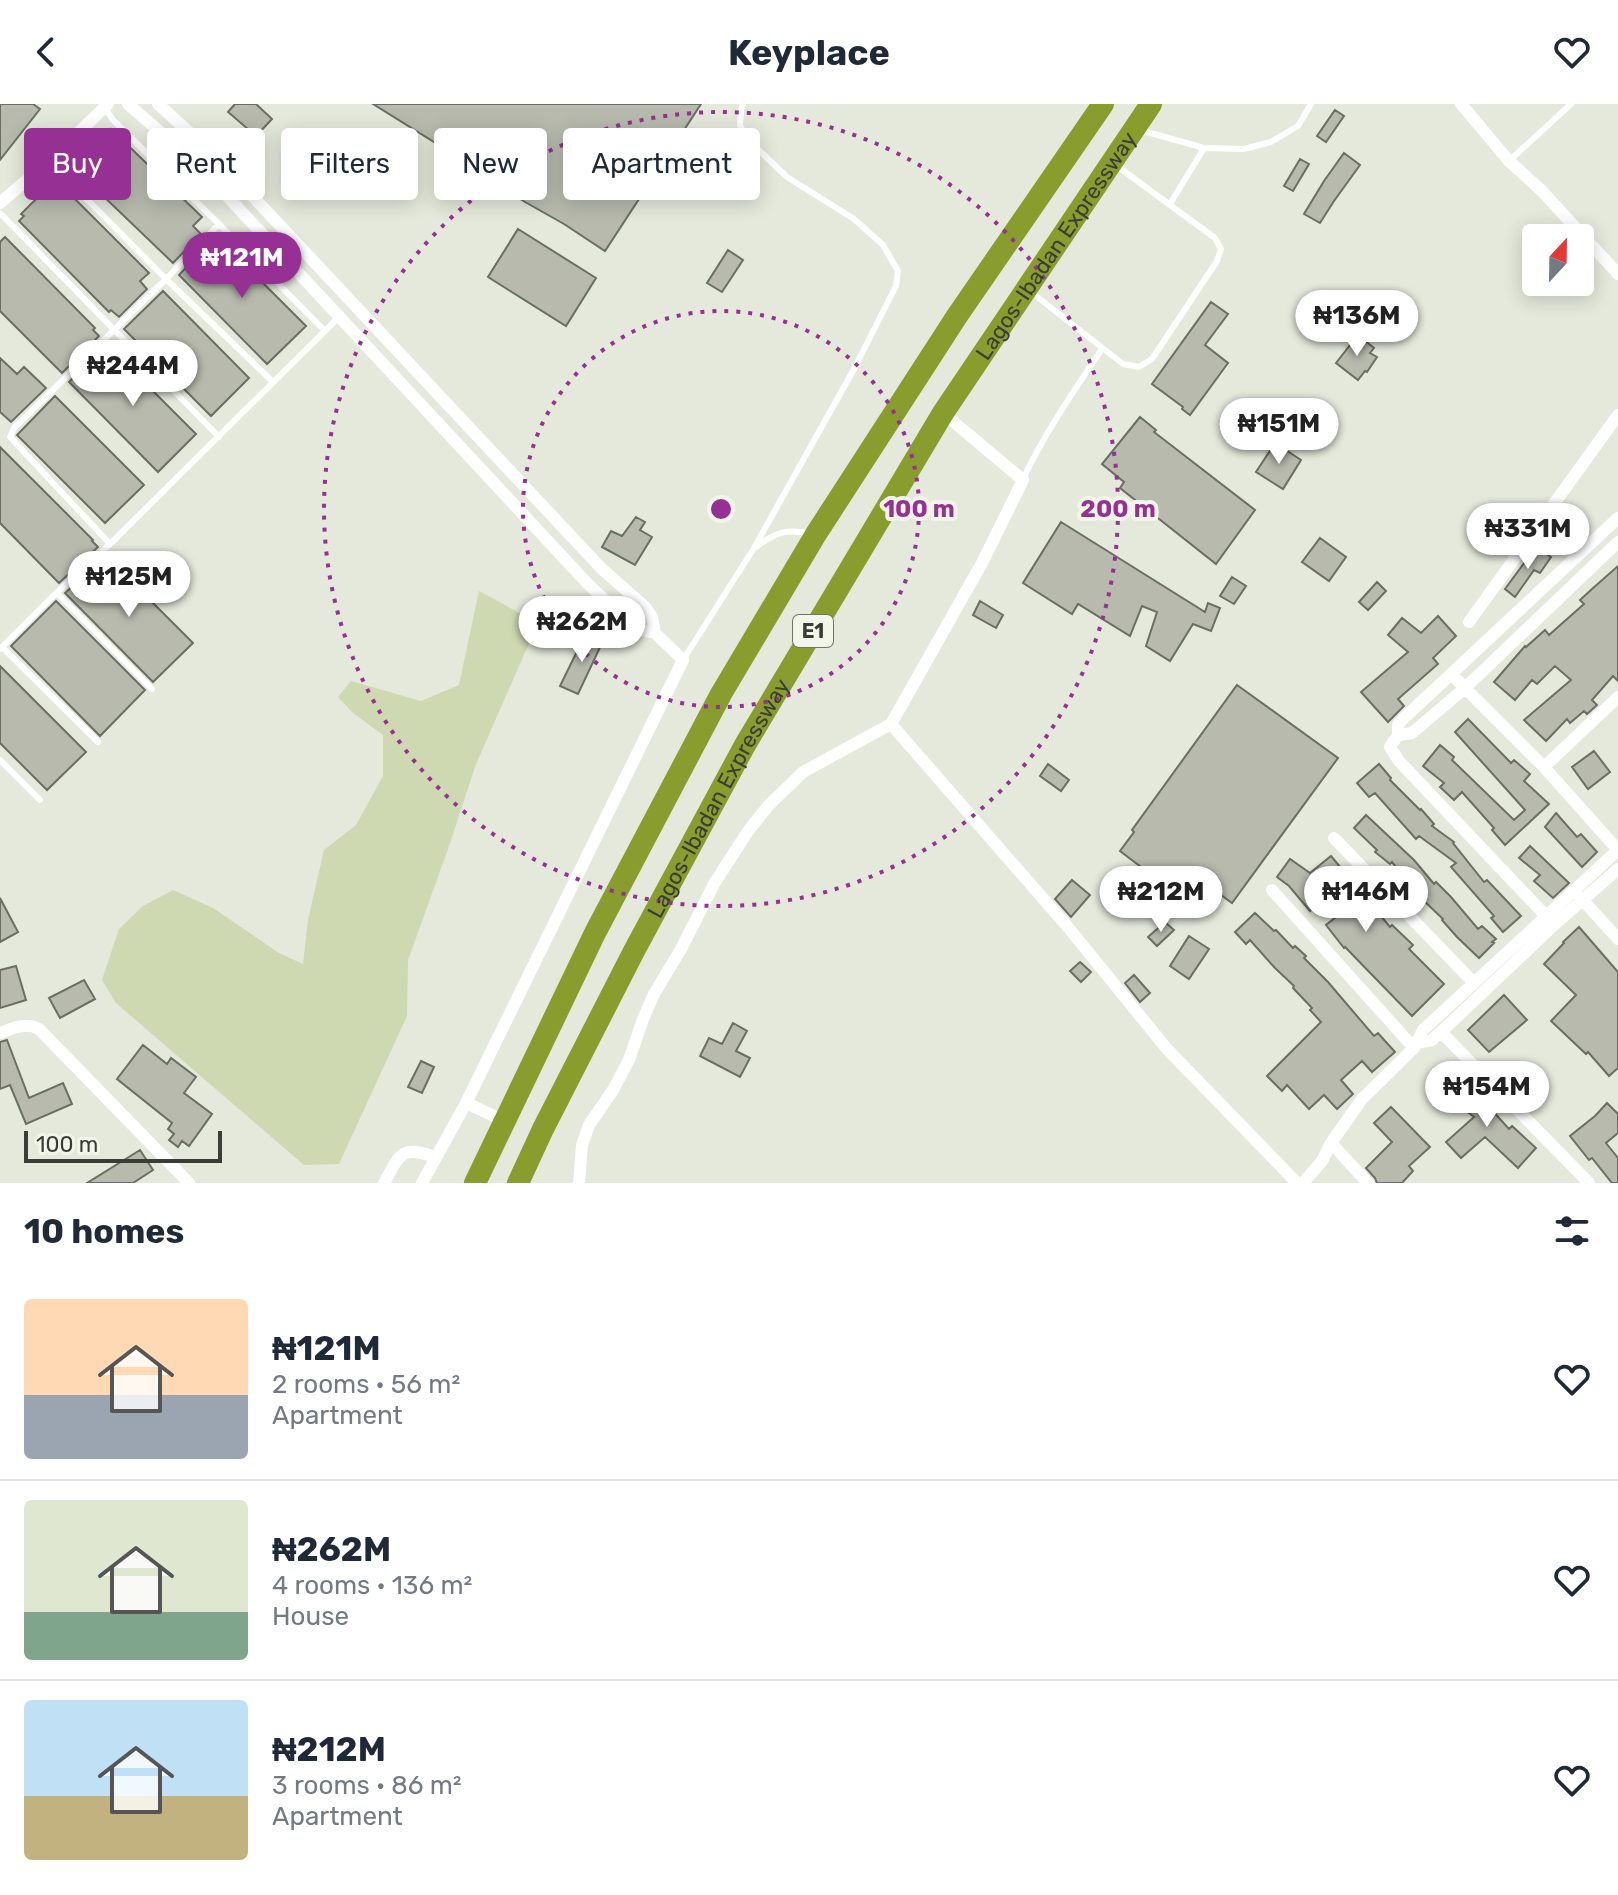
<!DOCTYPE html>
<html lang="en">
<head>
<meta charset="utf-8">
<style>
	:root { --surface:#fff; --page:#f6f6f7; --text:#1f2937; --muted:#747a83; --line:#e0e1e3; --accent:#973094 }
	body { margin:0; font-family:Rubik,sans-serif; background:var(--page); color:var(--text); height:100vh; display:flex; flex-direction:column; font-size:30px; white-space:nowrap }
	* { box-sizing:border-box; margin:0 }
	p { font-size:26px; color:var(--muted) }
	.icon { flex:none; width:44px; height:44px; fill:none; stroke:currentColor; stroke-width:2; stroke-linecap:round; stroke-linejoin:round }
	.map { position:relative; height:1079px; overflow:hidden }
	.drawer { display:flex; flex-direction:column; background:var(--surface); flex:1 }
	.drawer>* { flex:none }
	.guide { position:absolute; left:24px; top:24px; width:800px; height:72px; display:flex; gap:16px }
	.needle { width:52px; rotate:22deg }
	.fabs { position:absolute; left:1522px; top:120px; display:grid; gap:16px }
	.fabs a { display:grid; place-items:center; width:72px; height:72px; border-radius:8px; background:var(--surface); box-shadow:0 4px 20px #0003; font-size:40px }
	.scale { position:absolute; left:24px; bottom:20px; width:198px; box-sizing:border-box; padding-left:8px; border:4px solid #3a3c36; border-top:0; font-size:22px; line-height:28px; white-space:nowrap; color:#3a3c36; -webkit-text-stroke:6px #f2f6e8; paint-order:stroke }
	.price { position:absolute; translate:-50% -68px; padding:0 18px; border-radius:28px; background:#fff; color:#222; font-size:26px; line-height:52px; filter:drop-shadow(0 2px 4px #0008) }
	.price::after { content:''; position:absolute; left:50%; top:48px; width:24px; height:18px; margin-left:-12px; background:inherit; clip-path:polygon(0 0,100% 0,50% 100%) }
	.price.selected { background:var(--accent); color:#fff }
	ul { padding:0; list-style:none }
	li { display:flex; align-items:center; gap:24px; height:200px; padding:0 24px }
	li+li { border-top:2px solid var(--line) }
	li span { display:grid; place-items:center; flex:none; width:224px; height:160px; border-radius:8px; color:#555 }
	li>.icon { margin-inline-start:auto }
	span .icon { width:96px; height:96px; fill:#fffc; stroke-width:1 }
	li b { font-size:34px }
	h2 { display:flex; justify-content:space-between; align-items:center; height:96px; padding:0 24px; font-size:34px }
	.chip { padding:0 28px; border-radius:8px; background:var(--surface); box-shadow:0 4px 20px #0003; font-size:28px; line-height:72px }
	.chip.selected { background:var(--accent); color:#fff }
	header { display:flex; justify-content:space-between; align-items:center; height:104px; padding:0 24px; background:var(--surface); font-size:36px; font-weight:700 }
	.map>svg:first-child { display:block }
</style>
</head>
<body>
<header><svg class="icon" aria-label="back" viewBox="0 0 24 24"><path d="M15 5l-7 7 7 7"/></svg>Keyplace<svg class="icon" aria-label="heart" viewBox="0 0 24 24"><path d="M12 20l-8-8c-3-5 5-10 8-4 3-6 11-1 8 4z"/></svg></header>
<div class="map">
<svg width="1618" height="1079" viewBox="0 0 1618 1079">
	<rect width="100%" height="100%" fill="#e5e9db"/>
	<path fill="#ced8b1" d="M479,487L538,519L476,660L447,748L408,856L407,912L339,1060L304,1061L116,899L102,876L119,825L143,802L173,786L213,804L279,849L303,860L308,816L324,746L356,721L383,672V631L353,609L338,593L351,577L421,597L459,581Z"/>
	<path fill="#b7baad" stroke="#6b6e63" stroke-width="2" d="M0,0H33L40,5L0,56Z
		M235,0H256L272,15L256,32L228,8Z
		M373,0H701L605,147L564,120L525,98L444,46L445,45Z
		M1335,6L1344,12L1326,38L1317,32Z
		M111,25L202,113L193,122L201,130L173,159L73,63L78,59L76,56L92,39L102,29L104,32Z
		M1344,49L1360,61L1334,97L1320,119L1304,110L1324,77Z
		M1300,55L1309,60L1293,87L1284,82Z
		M58,78L149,169L140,177L147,185L119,213L111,206L109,208L19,117L24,112L21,110L31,100L48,84L50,86Z
		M518,125L596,174L566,222L488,173Z
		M216,132L306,222L267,260L179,171Z
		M5,133L95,224L93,226L99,232L62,269L0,207V138Z
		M728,146L743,156L722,188L707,179Z
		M163,187L249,274L211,312L124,225Z
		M1211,198L1228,210L1205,241L1228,259L1190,311L1182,305L1183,303L1152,280Z
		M1358,231L1374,244L1370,249L1377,253L1367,268L1365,267L1358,276L1336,259Z
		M107,241L196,330L158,368L69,278Z
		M0,254L17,270L24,263L46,284L11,318L0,308Z
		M55,292L144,381L105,419L17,331Z
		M1140,313L1156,326L1154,328L1255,406L1216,460L1120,384L1124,378L1102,360Z
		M1275,339L1301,356L1283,385L1256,368Z
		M0,343L93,436L92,437L98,443L59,479L0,419Z
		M636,413L645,418L640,426L652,433L635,461L602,443L611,427L622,432Z
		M1061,418L1205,508L1208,499L1220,504L1211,527L1193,520L1170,557L1146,542L1157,508L1142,502L1130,532L1078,500L1072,510L1023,479Z
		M1320,434L1346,453L1329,477L1302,458Z
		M1536,443L1551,453L1540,469L1534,466L1515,493L1505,485Z
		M106,452L193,539L153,578L65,489Z
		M1618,462V577L1613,572L1592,596L1597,601L1587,610L1584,607L1570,619L1567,615L1546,637L1524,616L1571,576L1555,562L1537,580L1532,576L1515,596L1494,578L1525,542L1526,543L1545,526L1549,531L1584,500L1580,496L1592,485Z
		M1232,473L1246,482L1234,500L1220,492Z
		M1377,478L1386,487L1368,506L1359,498Z
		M56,497L145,586L100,632L11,542Z
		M980,497L1003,511L996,524L973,511Z
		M1438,512L1456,532L1433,554L1438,560L1398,595L1404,602L1388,618L1361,588L1408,548L1388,531L1402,514L1421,529Z
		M586,529L603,537L578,590L560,582Z
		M0,562L86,648L47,686L0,639Z
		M1237,581L1338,654L1232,799L1194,771L1178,791L1120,747L1134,728L1132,726Z
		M1468,615L1511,659L1514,656L1530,670L1524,677L1549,700L1505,741L1492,726L1494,724L1462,688L1454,696L1440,683L1444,679L1423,662L1440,641L1454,653L1452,656L1514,716L1525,706L1455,628Z
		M1594,647L1610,668L1588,685L1572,663Z
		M1048,660L1069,676L1061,687L1040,672Z
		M1379,660L1391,674L1390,676L1420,706L1421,705L1434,720L1432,722L1454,738L1453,739L1484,778L1487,776L1521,812L1503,828L1491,814L1494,812L1451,763L1456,759L1419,732L1416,735L1375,689L1369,693L1357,679Z
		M1556,709L1577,733L1581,730L1597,748L1582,763L1545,723Z
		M1366,711L1414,756L1434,780L1436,778L1451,793L1478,825L1482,822L1496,835L1492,838L1494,839L1479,854L1457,833L1442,816L1443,815L1421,794L1392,758L1390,760L1375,748L1377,746L1354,724Z
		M1530,742L1569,779L1553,794L1534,777L1540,771L1519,754Z
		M1331,752L1390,823L1392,821L1413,841L1409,845L1444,880L1412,912L1345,843L1344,844L1326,821L1349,803L1335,786L1310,807L1289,782L1277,773L1290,755L1310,769Z
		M1072,776L1090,791L1071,813L1055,795Z
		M0,794L18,828L0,838Z
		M1255,809L1274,827L1276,826L1293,844L1295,842L1306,852L1304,854L1328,878L1374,932L1378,929L1395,948L1372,968L1362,957L1341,976L1353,990L1337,1005L1324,991L1309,1005L1287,981L1282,987L1267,972L1321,918L1310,906L1312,904L1293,884L1294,882L1275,864L1250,836L1246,840L1235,828Z
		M1165,818L1174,826L1157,842L1148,833Z
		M1579,823L1618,868V964L1609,972L1588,948L1586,950L1551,917L1576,891L1544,860L1564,839L1563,838Z
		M1189,832L1209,845L1189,875L1170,862Z
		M1080,858L1091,868L1081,878L1070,867Z
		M16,862L26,896L0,904V866Z
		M1134,871L1150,889L1140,898L1125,879Z
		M84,876L95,895L60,914L49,894Z
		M1504,891L1527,916L1489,948L1468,926Z
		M733,919L747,927L736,947L750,954L740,973L700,952L709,934L722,940Z
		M7,936L29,994L63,979L72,1000L26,1020L10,981L0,985V938Z
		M143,941L167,960L171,954L196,973L184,989L212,1010L189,1042L182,1037L178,1043L169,1036L174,1030L168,1025L172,1019L117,975Z
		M421,957L434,963L422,989L408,983Z
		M1466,976L1483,990L1480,993L1509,1025L1512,1022L1536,1044L1518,1064L1485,1033L1461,1054L1446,1038L1474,1013L1451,995Z
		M1607,999L1618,1010V1029L1606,1039L1618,1054V1079H1612L1592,1054L1589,1056L1570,1032L1595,1012Z
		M1391,1003L1430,1043L1409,1062L1413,1067L1402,1079H1377L1375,1074L1366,1064L1392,1038L1374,1019Z
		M140,1046L153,1066L133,1079H87Z"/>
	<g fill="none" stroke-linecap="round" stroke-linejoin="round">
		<path stroke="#fff" stroke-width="6" d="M104,3L113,16L219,120
			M1140,26L1204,44L1244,45L1271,38L1298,22L1311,0
			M49,57L166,175L273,278
			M1509,57L1571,0
			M1170,100L1204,44
			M0,109L219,333
			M1031,188L1123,260L1139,263L1152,255L1217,157L1221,145L1215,134L1117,62
			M1023,375C1046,327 1073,288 1102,245
			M110,440L10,333L14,324L166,175L219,120L325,227
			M756,443C776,428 787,424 812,430
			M57,489L152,585
			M2,543L98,638
			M0,545L52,493L110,440L340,212
			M683,556L754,444L854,265L896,182L898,167L883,141L854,115L787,73L747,35L740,21L741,6L743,0
			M0,656L40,696"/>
		<path stroke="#fff" stroke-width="12" d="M128,0L200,63L587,479L630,520L637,525L655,529
			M158,0L213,50L601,464L645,503L652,513L655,529L683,556L466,999L505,1017
			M1461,0L1509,57L1542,87L1618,170
			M0,99L49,57L108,0
			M1469,518L1618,311
			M891,620L1067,822L1167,945L1297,1079
			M1398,631L1412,629L1465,584L1618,438
			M1544,663L1618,593
			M1334,734L1474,879
			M1272,786L1414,944
			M1580,793L1618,835
			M1546,812L1399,657L1390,643L1398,631V621L1403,615L1618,414
			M1441,928L1589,1079
			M0,929C13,924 26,918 39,925L189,1079
			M1418,939L1432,936L1441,928L1554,821L1618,765
			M1331,1039L1368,1079
			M384,1079C400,1050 401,1041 435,1053
			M422,1079L466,999
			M579,1079L582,1041L589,1021L613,986L629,956L643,915L654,890L681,845L714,780L748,727L769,701L803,668L891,620L982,459L1023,376L943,309
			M1303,1079L1322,1057L1331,1039L1362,995L1414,944L1423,926L1618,746L1544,663L1452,571"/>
		<g stroke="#899c2e" stroke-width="22">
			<path d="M475,1079L595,829L721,590L816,430L957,212L1103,0"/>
			<path id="s1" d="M518,1079L543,1025L634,847L745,641L943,309L1151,0"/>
		</g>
	</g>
	<g fill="none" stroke="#973094" stroke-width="4" stroke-dasharray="4 8">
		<circle cx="721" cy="405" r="198"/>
		<circle cx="721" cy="405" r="397"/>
	</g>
	<g text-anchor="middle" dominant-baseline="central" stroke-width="8" stroke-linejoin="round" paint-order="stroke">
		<rect fill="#f2f6e8" stroke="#71746b" stroke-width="2" x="793" y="511" width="40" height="32" rx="6"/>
		<g font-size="20" font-weight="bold" fill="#3a3c36">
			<text x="813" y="527">E1</text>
		</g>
		<g font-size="22" fill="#3a3c36" stroke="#f2f6e8">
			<text stroke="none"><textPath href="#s1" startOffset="1082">Lagos-Ibadan Expressway</textPath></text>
			<text stroke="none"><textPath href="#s1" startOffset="434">Lagos-Ibadan Expressway</textPath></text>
		</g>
	</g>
	<circle cx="721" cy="405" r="12" fill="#973094" stroke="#f2f6e8" stroke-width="4"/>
	<g font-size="24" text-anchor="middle" font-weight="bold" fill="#973094" stroke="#f2f6e8" stroke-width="8" stroke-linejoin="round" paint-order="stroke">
		<text x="919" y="413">100 m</text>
		<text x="1118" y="413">200 m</text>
	</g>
</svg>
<div class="fabs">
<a><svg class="needle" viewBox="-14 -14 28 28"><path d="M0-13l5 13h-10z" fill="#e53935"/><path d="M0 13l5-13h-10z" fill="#747a83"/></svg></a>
</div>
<div class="scale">100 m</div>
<b class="price selected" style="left:242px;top:196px">₦121M</b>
<b class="price" style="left:1357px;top:254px">₦136M</b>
<b class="price" style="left:133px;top:304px">₦244M</b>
<b class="price" style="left:1279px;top:362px">₦151M</b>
<b class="price" style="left:1528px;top:467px">₦331M</b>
<b class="price" style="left:129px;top:515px">₦125M</b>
<b class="price" style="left:582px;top:560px">₦262M</b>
<b class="price" style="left:1161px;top:830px">₦212M</b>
<b class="price" style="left:1366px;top:830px">₦146M</b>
<b class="price" style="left:1487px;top:1025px">₦154M</b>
<div class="guide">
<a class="chip selected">Buy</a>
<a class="chip">Rent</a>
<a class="chip">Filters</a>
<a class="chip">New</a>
<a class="chip">Apartment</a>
</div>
</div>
<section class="drawer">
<h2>10 homes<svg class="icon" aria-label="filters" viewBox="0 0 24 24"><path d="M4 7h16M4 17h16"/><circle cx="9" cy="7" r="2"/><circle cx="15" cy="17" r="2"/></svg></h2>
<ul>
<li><span style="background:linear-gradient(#ffd9b3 60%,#9aa5b1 0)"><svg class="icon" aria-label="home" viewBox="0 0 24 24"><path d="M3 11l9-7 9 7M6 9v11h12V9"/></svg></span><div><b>₦121M</b><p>2 rooms · 56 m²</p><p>Apartment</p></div><svg class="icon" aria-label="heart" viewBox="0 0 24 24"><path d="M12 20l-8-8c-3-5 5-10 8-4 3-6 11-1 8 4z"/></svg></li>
<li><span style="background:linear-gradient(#dfe7d0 70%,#7fa58c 0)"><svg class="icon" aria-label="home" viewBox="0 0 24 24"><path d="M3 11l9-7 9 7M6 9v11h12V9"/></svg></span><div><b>₦262M</b><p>4 rooms · 136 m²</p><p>House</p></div><svg class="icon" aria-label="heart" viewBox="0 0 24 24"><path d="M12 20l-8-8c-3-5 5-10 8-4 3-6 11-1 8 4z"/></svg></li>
<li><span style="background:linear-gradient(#bfe0f5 60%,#c2b280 0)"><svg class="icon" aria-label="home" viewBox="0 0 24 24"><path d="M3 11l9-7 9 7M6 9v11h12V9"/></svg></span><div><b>₦212M</b><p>3 rooms · 86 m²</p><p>Apartment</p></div><svg class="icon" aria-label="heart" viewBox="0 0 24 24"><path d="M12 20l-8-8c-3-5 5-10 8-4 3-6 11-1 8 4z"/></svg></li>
</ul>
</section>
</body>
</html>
